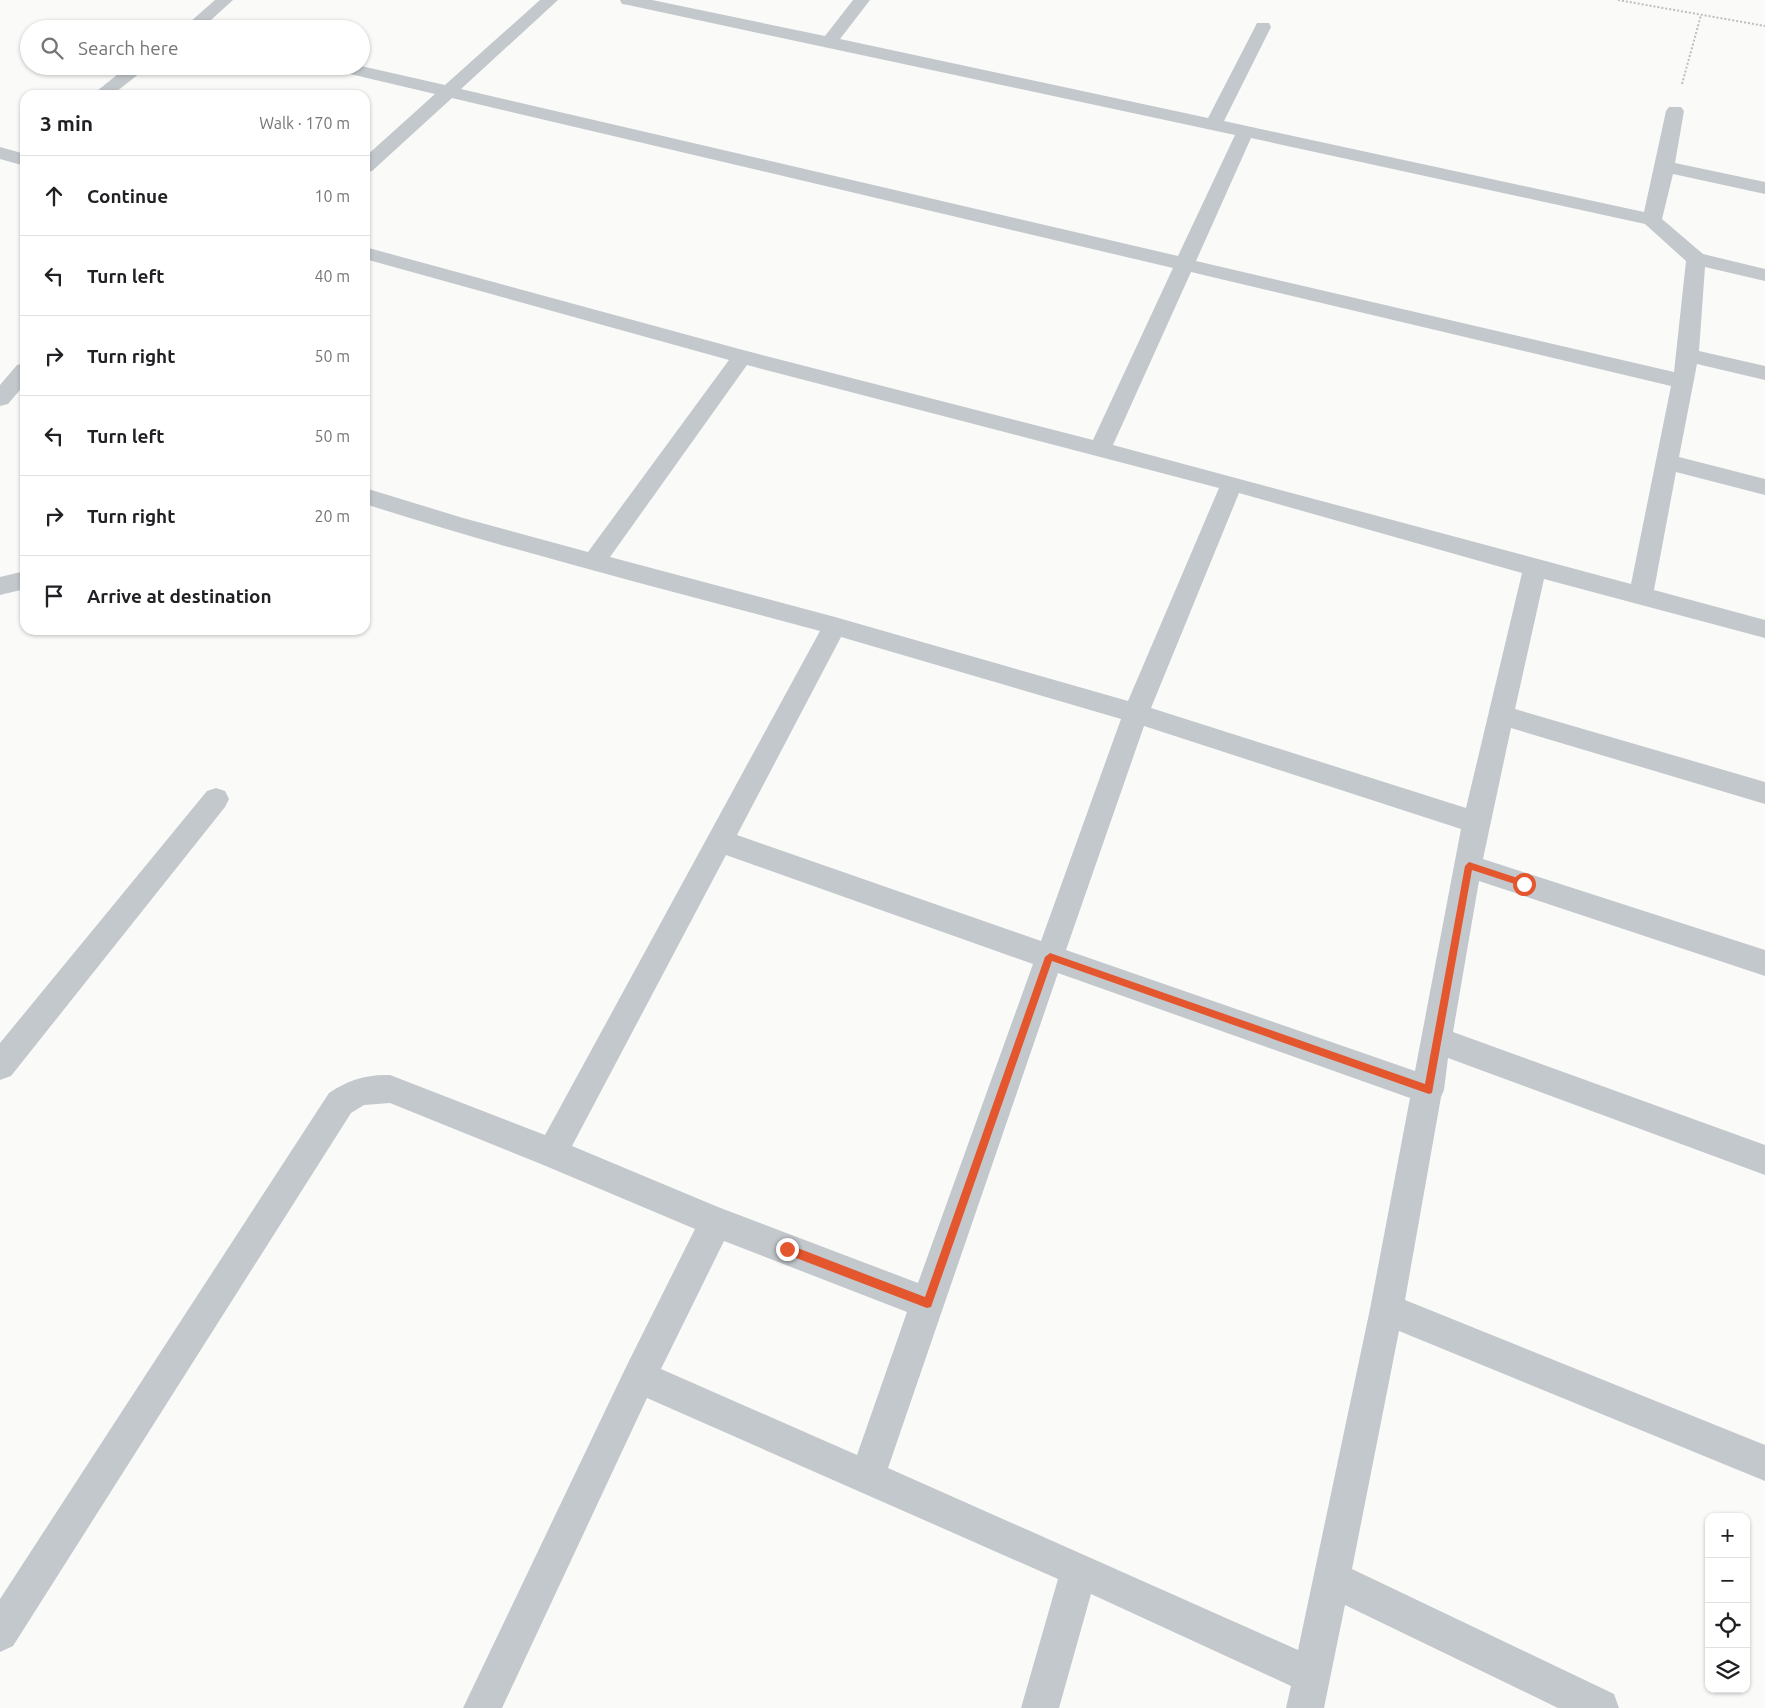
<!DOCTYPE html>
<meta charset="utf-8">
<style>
:root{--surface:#fff;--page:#f2f2f2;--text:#202124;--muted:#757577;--line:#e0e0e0}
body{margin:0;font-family:Ubuntu,sans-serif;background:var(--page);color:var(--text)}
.controls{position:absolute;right:15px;bottom:15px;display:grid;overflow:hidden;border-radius:10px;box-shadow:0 1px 4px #0004}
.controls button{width:45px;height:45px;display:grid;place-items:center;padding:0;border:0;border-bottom:1px solid var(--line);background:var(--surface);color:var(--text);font:25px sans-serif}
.stop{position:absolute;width:15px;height:15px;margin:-11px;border:4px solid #e4572e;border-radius:50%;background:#fff}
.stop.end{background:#e4572e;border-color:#fff;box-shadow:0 1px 5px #0008}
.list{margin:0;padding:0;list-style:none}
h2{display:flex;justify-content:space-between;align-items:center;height:65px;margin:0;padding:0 20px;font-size:21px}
h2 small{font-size:16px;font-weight:400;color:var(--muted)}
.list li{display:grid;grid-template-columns:32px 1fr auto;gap:15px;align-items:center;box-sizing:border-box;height:80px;padding:0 20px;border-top:1px solid var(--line)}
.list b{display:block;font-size:19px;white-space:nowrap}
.list em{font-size:16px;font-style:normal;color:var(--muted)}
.icon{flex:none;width:28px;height:28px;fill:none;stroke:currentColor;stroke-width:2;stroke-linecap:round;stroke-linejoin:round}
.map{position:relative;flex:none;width:1765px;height:1708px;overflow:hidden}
.search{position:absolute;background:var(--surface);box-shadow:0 1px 4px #0004;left:20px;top:20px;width:350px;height:55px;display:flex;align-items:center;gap:12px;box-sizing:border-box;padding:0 18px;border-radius:28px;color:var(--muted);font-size:19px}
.panel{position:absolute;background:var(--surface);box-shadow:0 1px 4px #0004;left:20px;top:90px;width:350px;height:545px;border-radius:15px}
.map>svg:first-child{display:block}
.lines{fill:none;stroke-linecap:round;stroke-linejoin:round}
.path{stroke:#bbbfc2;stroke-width:2;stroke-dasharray:2 2;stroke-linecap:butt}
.minor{fill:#c3c8cc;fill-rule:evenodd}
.route{fill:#e4572e}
</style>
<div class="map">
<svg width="1765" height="1708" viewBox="0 0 1765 1708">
<rect width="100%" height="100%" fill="#fafaf8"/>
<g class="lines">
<path class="path" d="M1618,0L1765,26
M1682,84L1701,15"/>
<path class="minor" d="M215,0H233L201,29H182Z
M540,0H558L461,89L1178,256L1235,135L628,5L622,4L620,0H652L825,36L853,0H870L840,39L1208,118L1255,27L1257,23H1269L1271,27L1224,121L1644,212L1666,111L1669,107H1681L1684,111L1675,163L1765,182V194L1673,174L1662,219L1703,254L1765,269V281L1705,267L1699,351L1765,366V380L1697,364L1679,457L1765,479V495L1676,472L1654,590L1765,620V638L1544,579L1515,709L1765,782V804L1511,728L1483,859L1765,950V976L1479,881L1453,1032L1765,1145V1175L1448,1058L1444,1090L1441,1097L1405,1300L1765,1445V1481L1399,1331L1352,1569L1614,1694L1619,1708H1558L1345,1605L1324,1708H1286L1291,1686L1091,1594L1059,1708H1021L1058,1579L647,1398L502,1708H463L627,1365L695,1229L541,1164L390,1103L364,1105L351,1113L13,1646L0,1652V1599L329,1093C348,1080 367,1074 390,1075L545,1135L820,631C667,590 516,552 365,504V488L463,518L588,552L729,360L365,259V247L743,350L1093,440L1173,268L452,98L372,171L365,173V157L435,94L333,70L330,66H361L445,85ZM1251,138L1645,224L1686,261L1674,372L1196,261ZM1191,272L1671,386L1631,584L1113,445ZM747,365L1219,488L1128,701L835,617L610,557ZM1239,493L1522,573L1466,808L1151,708ZM841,637L1121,719L1041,941L737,835ZM1144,726L1461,829L1415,1071L1066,950ZM726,855L1033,964L918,1283L718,1207L572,1146ZM1058,973L1410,1098L1370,1309L1298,1650L888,1468ZM724,1241L907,1312L857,1455L661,1369Z
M128,66H149L112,95H92Z
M0,147L25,154V166L0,159Z
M25,363V384L8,404L0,406V385L17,365Z
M25,571V589L0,595V577Z
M216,788L225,791L229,799L225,807L11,1076L0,1080V1043L207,791Z"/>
</g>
<path class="route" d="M1469,862L1527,881L1528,884L1524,887L1472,870L1432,1093L1429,1094L1052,961L931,1307L927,1308L783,1253L782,1249L787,1244L925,1297L1045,957L1050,953L1425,1084L1465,866Z"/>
</svg>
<div class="controls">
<button>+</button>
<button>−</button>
<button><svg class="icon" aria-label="locate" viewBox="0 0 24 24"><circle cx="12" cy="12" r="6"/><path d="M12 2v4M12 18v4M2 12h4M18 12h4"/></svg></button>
<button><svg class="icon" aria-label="layers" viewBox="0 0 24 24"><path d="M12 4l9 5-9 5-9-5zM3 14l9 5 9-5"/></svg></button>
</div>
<div class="stop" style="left:1524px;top:884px"></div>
<div class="stop end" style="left:787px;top:1249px"></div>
<div class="search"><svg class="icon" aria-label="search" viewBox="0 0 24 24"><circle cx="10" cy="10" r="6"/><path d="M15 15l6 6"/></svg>Search here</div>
<section class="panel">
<h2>3 min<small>Walk · 170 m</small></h2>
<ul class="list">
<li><svg class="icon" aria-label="ahead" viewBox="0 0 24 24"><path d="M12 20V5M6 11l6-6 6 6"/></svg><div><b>Continue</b></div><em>10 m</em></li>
<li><svg class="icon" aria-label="left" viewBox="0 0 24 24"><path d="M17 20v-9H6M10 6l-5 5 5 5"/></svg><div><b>Turn left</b></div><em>40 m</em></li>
<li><svg class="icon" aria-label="right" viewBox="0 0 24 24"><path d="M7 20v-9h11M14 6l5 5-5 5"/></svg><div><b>Turn right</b></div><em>50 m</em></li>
<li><svg class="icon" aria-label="left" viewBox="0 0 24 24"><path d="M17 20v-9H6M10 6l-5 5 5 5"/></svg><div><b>Turn left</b></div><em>50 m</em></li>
<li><svg class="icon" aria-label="right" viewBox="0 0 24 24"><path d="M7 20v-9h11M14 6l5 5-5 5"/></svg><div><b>Turn right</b></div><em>20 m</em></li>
<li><svg class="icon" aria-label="arrive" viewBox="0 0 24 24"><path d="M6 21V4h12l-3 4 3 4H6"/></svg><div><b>Arrive at destination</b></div></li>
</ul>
</section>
</div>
